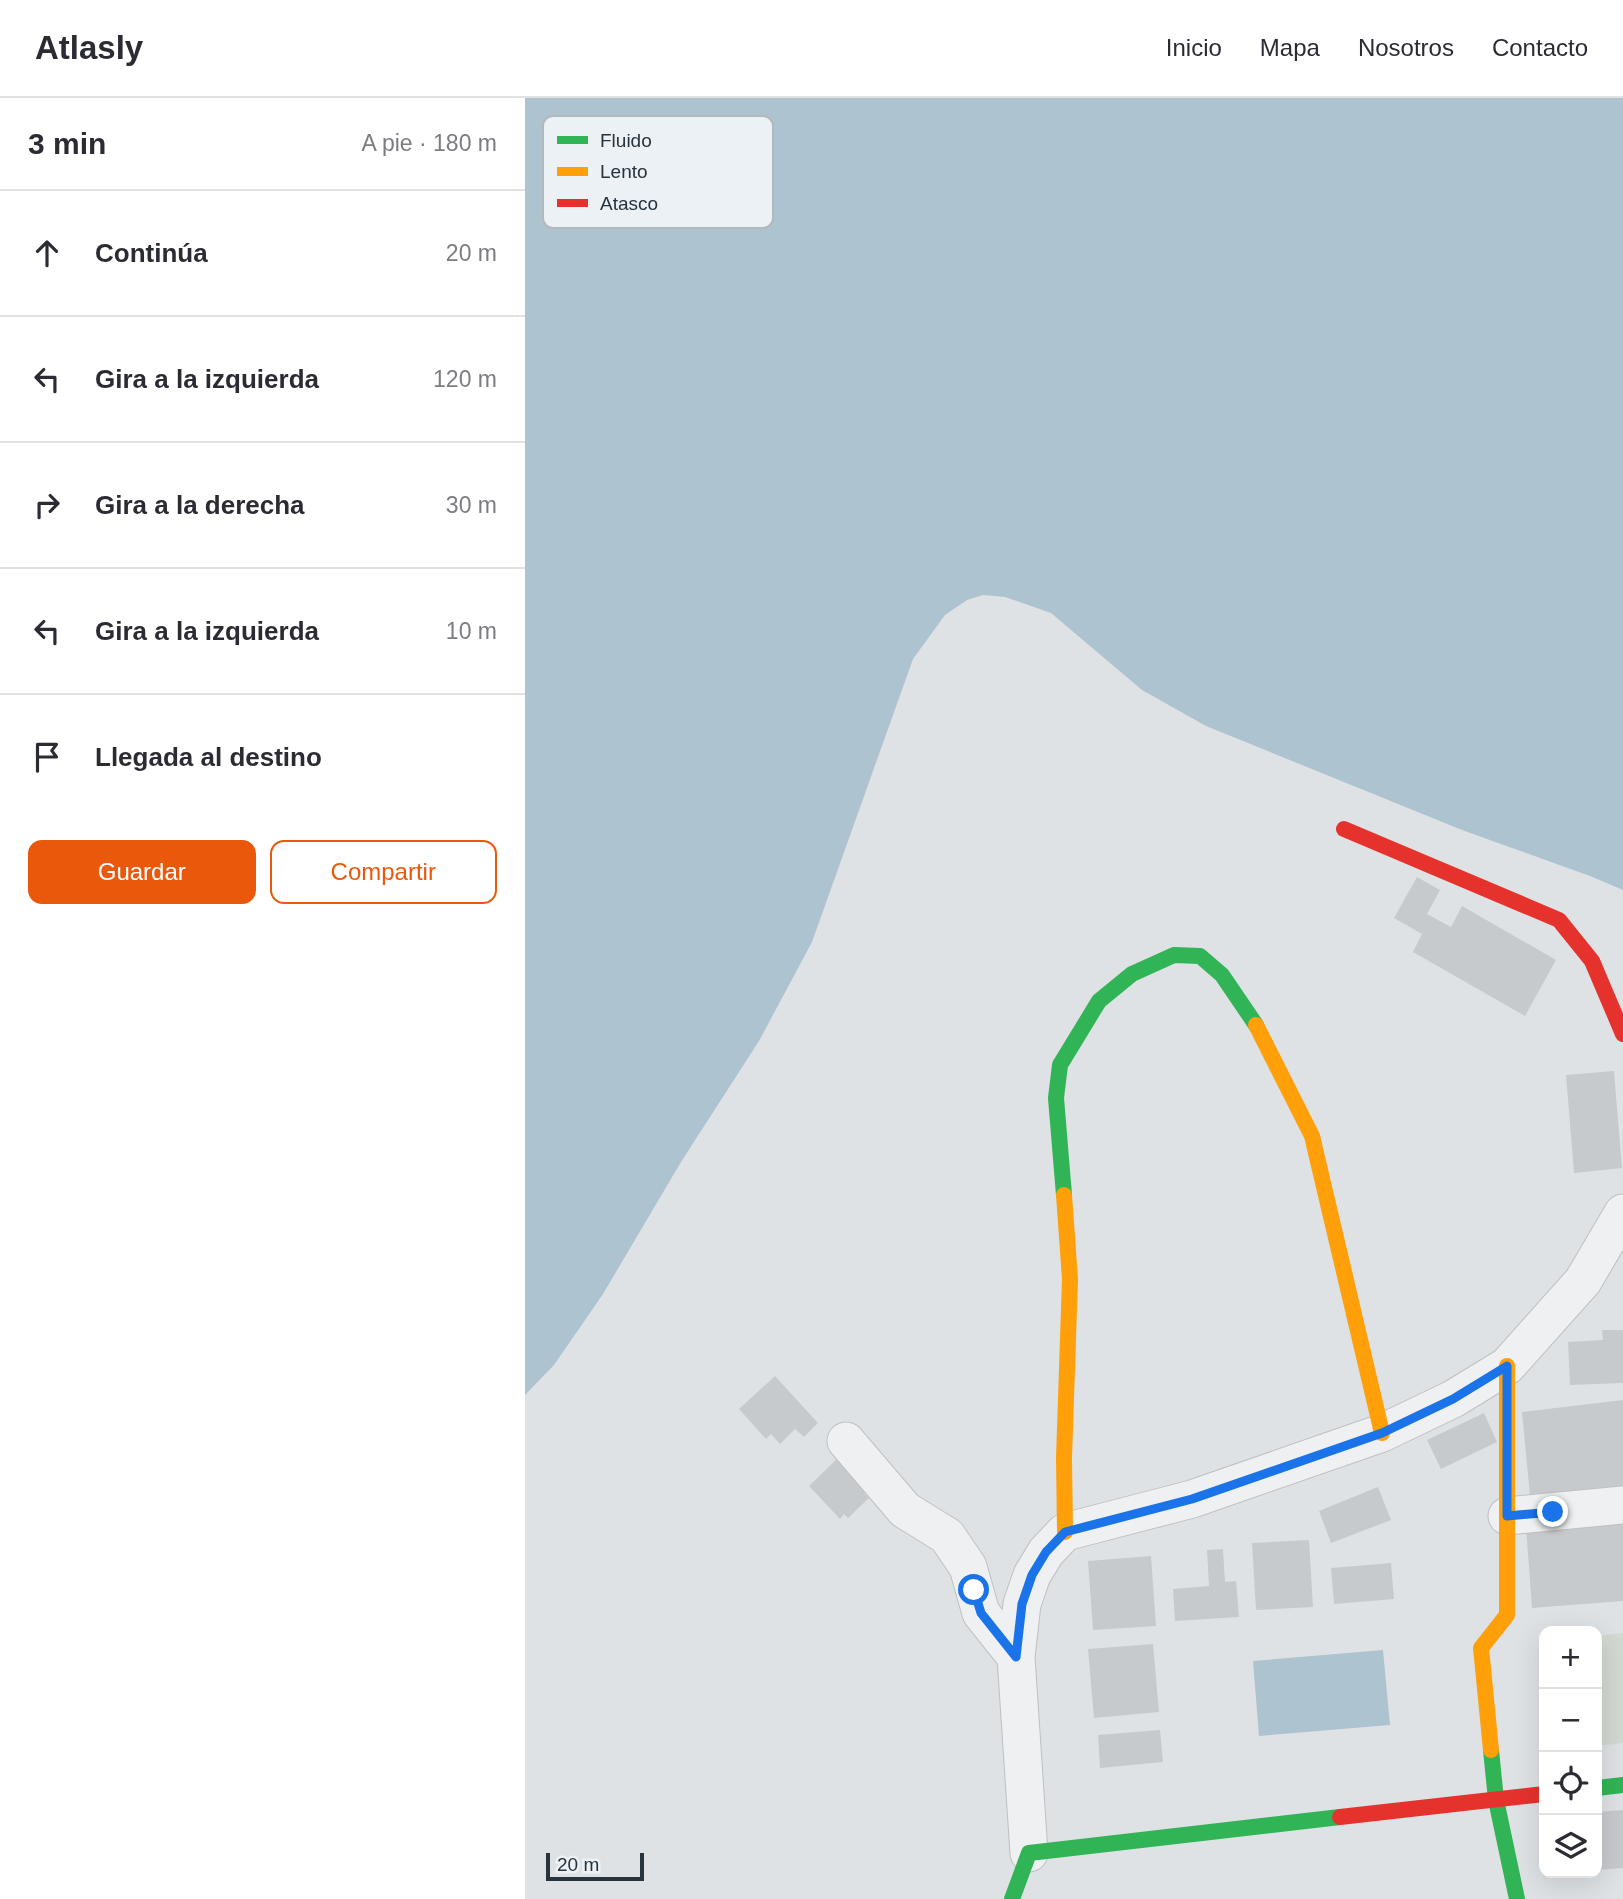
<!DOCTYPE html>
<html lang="es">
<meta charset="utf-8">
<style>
:root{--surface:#fff;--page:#f2f2f3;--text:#2b2b33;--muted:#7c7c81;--line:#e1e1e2;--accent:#ea580c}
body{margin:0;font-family:Helvetica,sans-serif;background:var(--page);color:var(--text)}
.controls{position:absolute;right:21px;bottom:21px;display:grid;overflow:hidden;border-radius:14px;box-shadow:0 7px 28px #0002}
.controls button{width:63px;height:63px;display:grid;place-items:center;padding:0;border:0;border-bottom:2px solid var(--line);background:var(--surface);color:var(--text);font:35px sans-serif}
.scale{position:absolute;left:21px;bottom:18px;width:98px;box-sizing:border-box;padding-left:7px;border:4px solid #27333d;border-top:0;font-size:19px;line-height:24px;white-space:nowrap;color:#27333d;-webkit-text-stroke:5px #ecf1f5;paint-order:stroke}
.stop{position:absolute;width:21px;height:21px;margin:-16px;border:5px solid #1a73e8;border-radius:50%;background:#fff}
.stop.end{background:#1a73e8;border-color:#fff;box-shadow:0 2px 7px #0008}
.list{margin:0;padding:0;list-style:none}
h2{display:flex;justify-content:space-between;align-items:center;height:91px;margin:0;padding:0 28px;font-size:30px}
h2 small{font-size:23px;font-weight:400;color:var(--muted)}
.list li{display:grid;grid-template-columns:46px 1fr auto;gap:21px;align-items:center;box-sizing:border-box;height:126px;padding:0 28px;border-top:2px solid var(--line)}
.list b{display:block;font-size:26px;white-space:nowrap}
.list em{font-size:23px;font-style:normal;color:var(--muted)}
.actions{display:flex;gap:14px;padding:21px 28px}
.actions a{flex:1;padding:16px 0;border:2px solid var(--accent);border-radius:14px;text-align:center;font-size:24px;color:var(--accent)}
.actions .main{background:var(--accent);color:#fff}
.icon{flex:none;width:38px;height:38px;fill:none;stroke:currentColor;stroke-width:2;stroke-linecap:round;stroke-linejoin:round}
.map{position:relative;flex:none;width:1098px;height:1801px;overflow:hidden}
header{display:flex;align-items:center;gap:42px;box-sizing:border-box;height:98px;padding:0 35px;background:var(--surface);border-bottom:2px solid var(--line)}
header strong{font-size:33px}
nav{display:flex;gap:38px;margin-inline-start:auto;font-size:24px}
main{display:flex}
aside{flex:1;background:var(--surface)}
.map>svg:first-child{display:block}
.green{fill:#d1d9d0}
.water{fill:#adc3d0}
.building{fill:#c7cacd}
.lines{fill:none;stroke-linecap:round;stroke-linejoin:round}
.street-casing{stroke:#bec0c3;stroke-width:39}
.street{stroke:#eff0f1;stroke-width:37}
.fast{stroke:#30b455;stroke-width:16}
.slow{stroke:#ff9f0a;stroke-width:16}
.jam{stroke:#e5322d;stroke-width:16}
.route{stroke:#1a73e8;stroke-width:9}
.key{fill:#ecf1f5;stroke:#b1b8be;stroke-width:2}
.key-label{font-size:19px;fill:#27333d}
</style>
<header>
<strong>Atlasly</strong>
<nav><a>Inicio</a><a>Mapa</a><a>Nosotros</a><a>Contacto</a></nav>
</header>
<main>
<aside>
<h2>3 min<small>A pie · 180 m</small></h2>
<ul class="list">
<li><svg class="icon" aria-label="ahead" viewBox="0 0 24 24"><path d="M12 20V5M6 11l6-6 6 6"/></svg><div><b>Continúa</b></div><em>20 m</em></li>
<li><svg class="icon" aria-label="left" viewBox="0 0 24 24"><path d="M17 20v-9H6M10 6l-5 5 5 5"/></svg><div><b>Gira a la izquierda</b></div><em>120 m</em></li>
<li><svg class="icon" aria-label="right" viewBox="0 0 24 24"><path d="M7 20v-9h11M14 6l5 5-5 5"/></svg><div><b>Gira a la derecha</b></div><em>30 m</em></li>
<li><svg class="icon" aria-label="left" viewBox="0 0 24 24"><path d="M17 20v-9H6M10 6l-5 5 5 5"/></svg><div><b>Gira a la izquierda</b></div><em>10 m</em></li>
<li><svg class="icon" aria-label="arrive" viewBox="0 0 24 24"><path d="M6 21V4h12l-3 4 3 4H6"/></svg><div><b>Llegada al destino</b></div></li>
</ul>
<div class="actions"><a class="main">Guardar</a><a>Compartir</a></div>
</aside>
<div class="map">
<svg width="1098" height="1801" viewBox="0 0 1098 1801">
<rect width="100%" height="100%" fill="#dfe2e5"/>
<path class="green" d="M1098,1535V1645L1072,1648V1538Z"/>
<path class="water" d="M0,0H1098V792L1065,778L937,732L681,628L617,592L526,515L480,499L458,497L442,502L420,517L388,561L287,844L234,943L156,1064L78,1196L29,1267L0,1297Z
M858,1552L865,1627L734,1638L728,1563Z"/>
<path class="building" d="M892,779L915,792L902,816L926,829L937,808L1031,862L1000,918L888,854L897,836L869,820Z
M1089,973L1097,1070L1049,1075L1041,977Z
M1077,1232H1098V1285L1045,1287L1043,1244L1078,1242Z
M250,1278L293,1325L279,1339L270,1331L255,1346L246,1336L241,1341L214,1311Z
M1098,1302V1390L1005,1398L997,1314Z
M959,1315L972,1344L916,1371L902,1342Z
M314,1359L344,1391L339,1395L344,1400L323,1420L319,1416L315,1421L284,1388Z
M853,1389L866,1422L806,1445L794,1413Z
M1098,1421V1503L1007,1510L1001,1429Z
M784,1442L788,1509L731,1512L727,1445Z
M698,1451L700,1484L711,1483L714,1519L650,1523L648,1491L684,1488L682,1452Z
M626,1458L631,1528L568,1532L563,1463Z
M866,1465L869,1501L809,1506L806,1470Z
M628,1546L634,1614L569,1620L563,1551Z
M635,1632L638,1664L575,1670L573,1637Z
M1098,1712V1770L1072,1772V1714Z"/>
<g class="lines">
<defs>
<path id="street" d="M321,1343L380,1412L422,1438L443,1469L456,1515L491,1559
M982,1418L1098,1407
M504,1755L491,1559L497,1506L507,1477L521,1454L540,1434L667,1401L857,1335L928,1301L982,1268L1058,1183L1098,1115"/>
</defs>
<use href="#street" class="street-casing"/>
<use href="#street" class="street"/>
<path class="fast" d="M539,1097L531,1000L535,967L574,903L607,876L649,857L675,858L697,877L731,927
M966,1652L971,1702L992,1801
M1072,1690L1098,1687
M487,1801L504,1755L815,1719"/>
<path class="slow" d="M731,927L787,1038L857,1335
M539,1097L545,1181L539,1360L540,1434
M966,1652L956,1550L982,1517V1268"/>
<path class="jam" d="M819,731L1034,822L1067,863L1098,936
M815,1719L1019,1696"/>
</g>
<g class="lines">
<path class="route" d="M449,1492L456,1515L491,1559L497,1506L507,1477L521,1454L540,1434L667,1401L857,1335L928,1301L982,1268V1418L1028,1414"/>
</g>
<rect x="18" y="18" width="230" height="112" rx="10" class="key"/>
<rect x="32" y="38" width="31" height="8" fill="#30b455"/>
<rect x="32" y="69" width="31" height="9" fill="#ff9f0a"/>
<rect x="32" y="101" width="31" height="8" fill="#e5322d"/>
<g class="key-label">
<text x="75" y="49">Fluido</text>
<text x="75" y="80">Lento</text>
<text x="75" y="112">Atasco</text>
</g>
</svg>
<div class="controls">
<button>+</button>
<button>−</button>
<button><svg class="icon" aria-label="locate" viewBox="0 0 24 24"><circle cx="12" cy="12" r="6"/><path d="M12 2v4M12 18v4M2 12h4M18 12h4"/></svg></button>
<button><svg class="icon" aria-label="layers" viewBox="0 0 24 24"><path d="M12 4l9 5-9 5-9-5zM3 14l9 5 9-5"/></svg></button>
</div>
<div class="scale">20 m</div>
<div class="stop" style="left:449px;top:1492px"></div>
<div class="stop end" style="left:1028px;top:1414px"></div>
</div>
</main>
